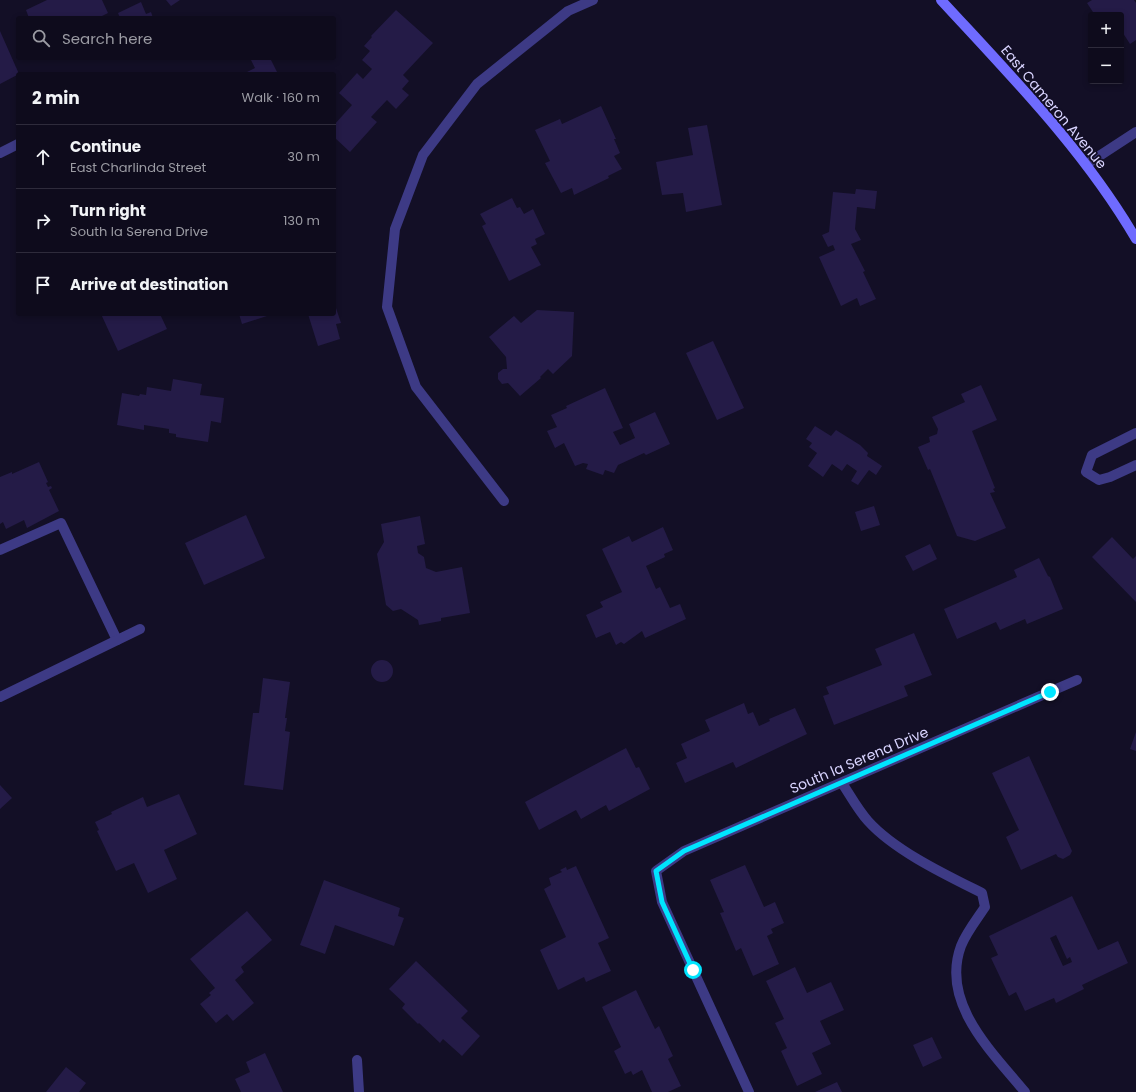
<!DOCTYPE html>
<meta charset="utf-8">
<style>
:root{--surface:#0e0b1c;--page:#171425;--text:#f1f3f6;--muted:#9b9ba3;--line:#2e2b3b}
body{margin:0;font-family:Poppins,sans-serif;background:var(--page);color:var(--text)}
.controls{position:absolute;right:12px;top:12px;display:grid;overflow:hidden;border-radius:4px;box-shadow:0 2px 6px #0003}
.controls button{width:36px;height:36px;display:grid;place-items:center;padding:0;border:0;border-bottom:1px solid var(--line);background:var(--surface);color:var(--text);font:20px sans-serif}
.stop{position:absolute;width:12px;height:12px;margin:-9px;border:3px solid #00e5ff;border-radius:50%;background:#fff}
.stop.end{background:#00e5ff;border-color:#fff;box-shadow:0 1px 4px #0008}
.list{margin:0;padding:0;list-style:none}
h2{display:flex;justify-content:space-between;align-items:center;height:52px;margin:0;padding:0 16px;font-size:17px}
h2 small{font-size:13px;font-weight:400;color:var(--muted)}
.list li{display:grid;grid-template-columns:26px 1fr auto;gap:12px;align-items:center;box-sizing:border-box;height:64px;padding:0 16px;border-top:1px solid var(--line)}
.list b{display:block;font-size:15px;white-space:nowrap}
.list p{margin:0;font-size:13px;white-space:nowrap;color:var(--muted)}
.list em{font-size:13px;font-style:normal;color:var(--muted)}
.icon{flex:none;width:22px;height:22px;fill:none;stroke:currentColor;stroke-width:2;stroke-linecap:round;stroke-linejoin:round}
.map{position:relative;flex:none;width:1136px;height:1092px;overflow:hidden}
.search{position:absolute;background:var(--surface);box-shadow:0 2px 6px #0003;left:16px;top:16px;width:320px;height:44px;display:flex;align-items:center;gap:10px;box-sizing:border-box;padding:0 14px;border-radius:4px;color:var(--muted);font-size:15px}
.panel{position:absolute;background:var(--surface);box-shadow:0 2px 6px #0003;left:16px;top:72px;width:320px;height:244px;border-radius:4px}
.map>svg:first-child{display:block}
.building{fill:#241b47;fill-rule:evenodd}
.lines{fill:none;stroke-linecap:round;stroke-linejoin:round}
.service{stroke:#3d3a85;stroke-width:10}
.minor{stroke:#3d3a85;stroke-width:10}
.secondary{stroke:#6f6bff;stroke-width:10}
.route{stroke:#00e5ff;stroke-width:5}
.labels{text-anchor:middle;dominant-baseline:central;stroke-width:3.5;stroke-linejoin:round;paint-order:stroke}
.street-label{font-size:14px;fill:#d9d4ff;stroke:#130f26}
</style>
<div class="map">
<svg width="1136" height="1092" viewBox="0 0 1136 1092">
<rect width="100%" height="100%" fill="#130f26"/>
<path class="building" d="M47,0H102L108,13L98,18H29L26,10Z
M166,0H180L171,6Z
M1092,0H1134L1136,3V40L1130,44L1121,30V15H1095L1087,3Z
M141,2L146,14L151,12L153,18H120L118,13Z
M396,10L433,43L403,75L409,81L402,89L409,95L396,109L387,100L371,117L377,122L350,152L334,137V125L352,105L339,93L357,73L363,79L372,69L362,60L370,51L364,46L372,37L371,36Z
M0,31L19,74L0,84Z
M250,58H270L278,74H243L255,68Z
M601,106L616,139H614L620,153L614,156L622,169L608,176L609,178L574,195L572,188L561,193L545,163L550,161L535,130L560,119L562,124Z
M707,125L722,205L686,212L683,193L662,195L656,162L693,155L688,128Z
M856,189L877,191L875,209L857,207L855,229L861,240L851,244L865,271L863,272L876,299L860,306L857,298L841,306L819,257L835,250L833,245L828,247L822,235L829,232L833,192L855,194Z
M512,198L517,208L520,207L524,214L533,209L545,234L535,239L537,244L531,247L541,265L509,281L482,226L486,224L480,214Z
M334,302L341,323L336,324L340,339L318,346L308,314H334Z
M537,310L574,312L572,356L553,374L548,369L540,377L541,378L520,396L508,383L502,384L498,379V373L503,369H507L506,357L489,337L514,316L521,323Z
M101,314H160L167,329L118,351Z
M239,314H273L242,324Z
M713,341L744,408L717,420L686,353Z
M173,379L202,384L200,395L224,398L221,423L211,421L208,442L176,437V434L169,433V429L144,425V430L117,425L122,393L139,396L140,394L146,395L147,387L171,391Z
M981,385L997,420L972,431L995,488L993,489L995,492L990,493L1006,528L975,541L957,536L930,469L928,470L918,447L930,442L929,437L937,434L938,429L932,417L965,402L961,394Z
M605,388L623,428L613,432L620,445L635,438L629,424L655,412L670,444L646,455L644,453L618,465L614,473L605,470L603,475L586,469L588,464L583,463L575,466L564,443L555,448L547,431L557,427L551,415L567,408L566,406Z
M815,426L831,436L836,430L860,445L868,453L867,456L882,466L876,475L869,470L858,485L851,481L857,471L847,464L842,471L832,464L823,477L808,466L817,453L809,447L812,443L806,439Z
M39,462L48,482L46,483L48,487L51,486L52,488L49,490L59,511L27,528L24,520L6,529L3,522L0,524V477L12,472V474Z
M874,506L880,525L861,531L855,512Z
M246,515L265,558L204,585L185,543Z
M420,516L425,544L417,546L418,553L424,557L426,568L436,572L462,567L470,613L441,618V621L419,625L418,620L401,609L393,611L386,605L377,554L384,542L381,524Z
M663,527L673,550L664,554L665,557L646,566L656,589L660,587L670,608L680,604L686,619L645,638L642,631L624,644L621,642L616,645L610,632L596,638L586,615L603,607L600,602L622,592L602,549L629,536L632,542Z
M1112,537L1133,559L1136,556V602L1092,557Z
M930,544L937,559L913,571L905,556Z
M1039,558L1048,576L1050,577L1063,609L1027,624L1025,619L1000,630L996,622L957,639L944,609L1017,577L1014,570Z
M914,633L932,675L904,686L908,696L834,725L823,696L829,694L826,687L882,665L875,649Z
M371 671a11 11 0 1 1 22 0a11 11 0 1 1-22 0Z
M263,678L290,682L285,718H287L285,731L290,732L283,790L244,785L253,713H259Z
M744,703L748,714L753,712L759,726L770,721L769,719L795,708L807,734L736,768L733,762L685,783L676,763L687,758L681,744L710,731L705,720Z
M1136,732V751L1130,749Z
M626,748L636,768L639,767L650,789L609,811L606,805L581,819L576,810L539,830L525,802Z
M1029,756L1072,851L1070,855L1063,859L1058,857L1056,854L1021,870L1006,837L1019,830L992,773Z
M0,785L12,798L0,809Z
M179,794L197,834L164,850L177,879L148,893L134,863L116,871L97,831L99,830L95,822L112,814L111,812L143,797L147,807Z
M745,865L764,907L775,902L784,923L771,929L773,933L767,936L779,964L753,976L741,948L736,951L720,913L724,912L710,880Z
M576,866L609,938L598,943L611,971L586,982L584,977L558,990L540,950L566,937L544,889L551,885L549,878L562,872L560,870L566,867L567,870Z
M324,880L400,908L398,916L404,918L394,946L335,925L325,954L300,945Z
M1072,896L1098,950L1118,941L1128,963L1082,985L1084,989L1056,1003L1054,998L1025,1011L1016,992L1009,996L991,958L998,955L989,936ZM1056,935L1067,959L1070,957L1072,962L1063,966L1050,938Z
M247,911L272,940L241,967L244,972L235,980L254,1003L233,1021L227,1014L216,1023L200,1004L211,995L209,993L215,988L190,959Z
M416,961L468,1011L461,1018L480,1036L462,1056L443,1039L440,1043L419,1023L418,1024L402,1008L405,1004L389,989Z
M795,967L807,993L831,982L844,1010L820,1021L831,1044L812,1053L822,1074L797,1086L781,1051L787,1048L775,1023L784,1019L766,981Z
M636,990L655,1029L659,1026L673,1056L668,1059L681,1086L668,1092H652L642,1070L633,1075L631,1071L625,1074L614,1051L621,1047L602,1007Z
M932,1037L942,1058L923,1067L913,1045Z
M265,1053L283,1092H241L235,1079L250,1072L246,1062Z
M66,1067L86,1083L79,1092H46Z
M837,1082L842,1092H815Z"/>
<g class="lines">
<path class="service" d="M0,153L18,144
M1136,433L1092,455L1086,472L1099,480L1110,477L1136,465
M0,550L61,523L117,640
M842,783C850,795 858,810 868,821C895,851 946,875 982,893L985,907C977,919 966,933 961,946C940,1003 992,1052 1025,1092"/>
<path class="minor" d="M1087,164L1136,132
M504,501L416,387L387,307L395,229L423,155L477,84L568,11L593,0
M0,697L140,629
M357,1060L359,1092
M749,1092L662,902L656,871L684,851L1077,680"/>
<path class="secondary" d="M941,0C1011,76 1084,150 1136,239"/>
</g>
<g class="lines">
<path class="route" d="M693,970L662,902L656,871L684,851L1050,692"/>
</g>
<g class="labels">
<g class="street-label">
<text transform="translate(1054 107) rotate(50)">East Cameron Avenue</text>
<text transform="translate(859 760) rotate(-23)">South la Serena Drive</text>
</g>
</g>
</svg>
<div class="controls">
<button>+</button>
<button>−</button>
</div>
<div class="stop" style="left:693px;top:970px"></div>
<div class="stop end" style="left:1050px;top:692px"></div>
<div class="search"><svg class="icon" aria-label="search" viewBox="0 0 24 24"><circle cx="10" cy="10" r="6"/><path d="M15 15l6 6"/></svg>Search here</div>
<section class="panel">
<h2>2 min<small>Walk · 160 m</small></h2>
<ul class="list">
<li><svg class="icon" aria-label="ahead" viewBox="0 0 24 24"><path d="M12 20V5M6 11l6-6 6 6"/></svg><div><b>Continue</b><p>East Charlinda Street</p></div><em>30 m</em></li>
<li><svg class="icon" aria-label="right" viewBox="0 0 24 24"><path d="M7 20v-9h11M14 6l5 5-5 5"/></svg><div><b>Turn right</b><p>South la Serena Drive</p></div><em>130 m</em></li>
<li><svg class="icon" aria-label="arrive" viewBox="0 0 24 24"><path d="M6 21V4h12l-3 4 3 4H6"/></svg><div><b>Arrive at destination</b></div></li>
</ul>
</section>
</div>
